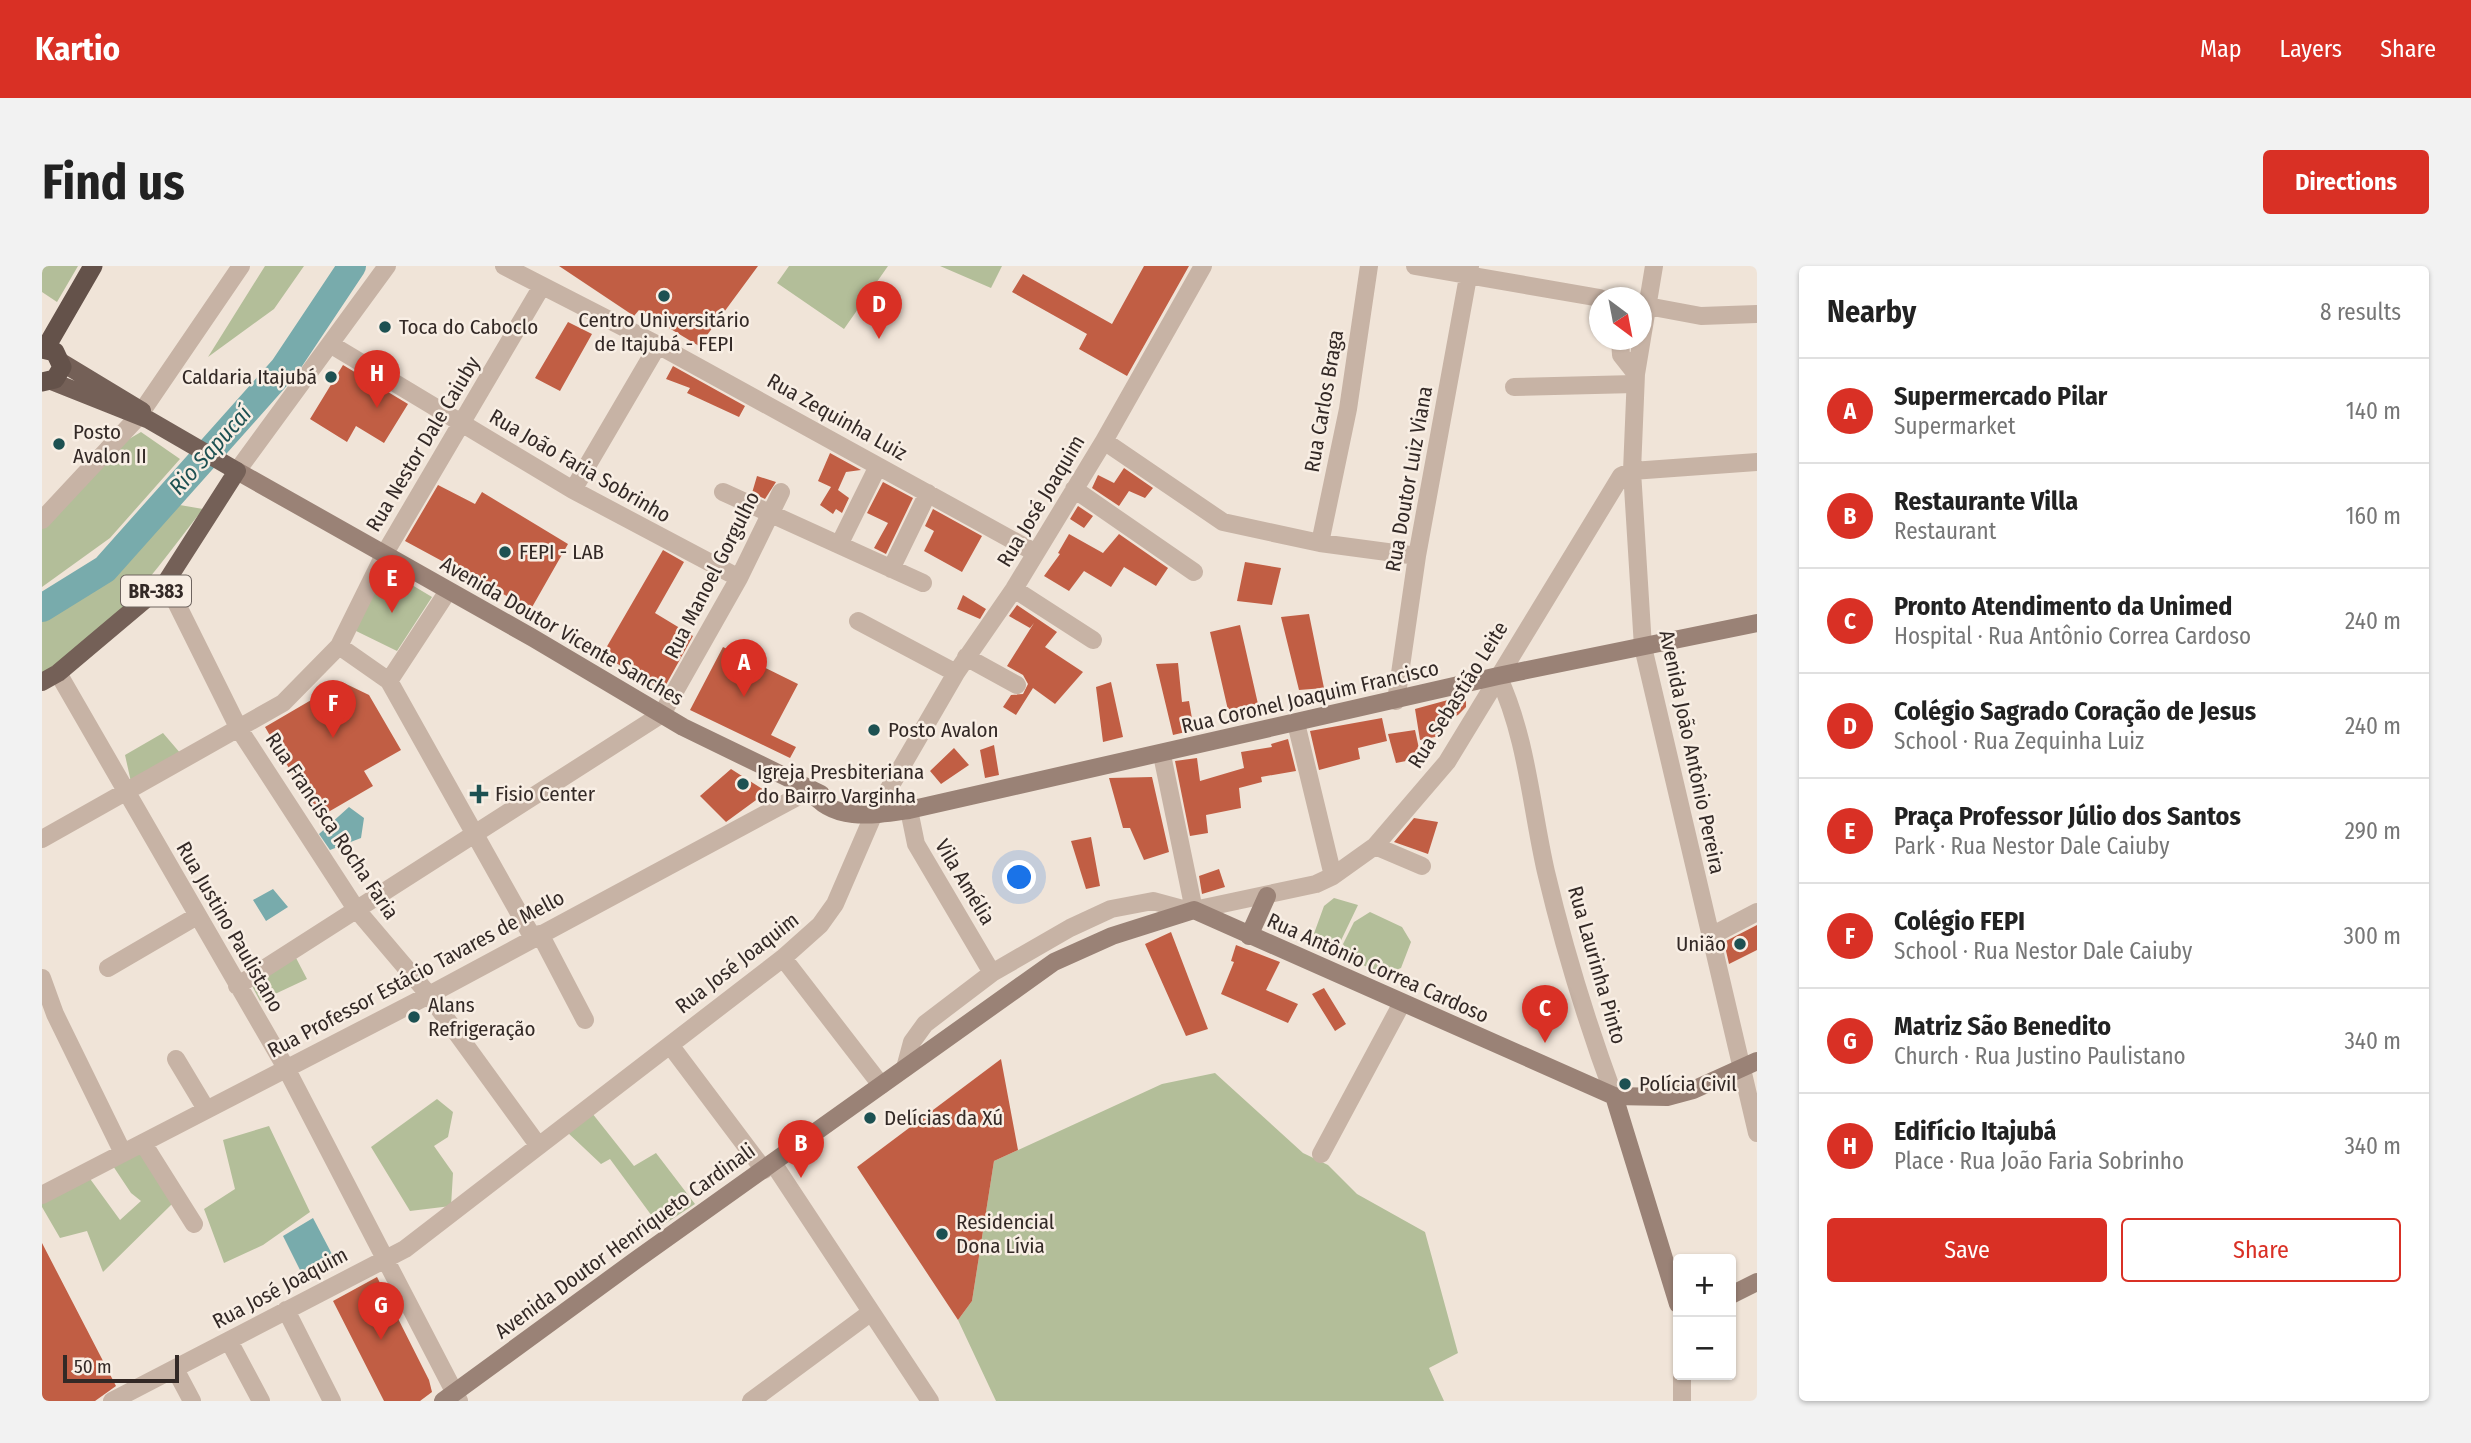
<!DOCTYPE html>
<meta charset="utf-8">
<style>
:root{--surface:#fff;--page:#f2f2f2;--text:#222;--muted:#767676;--line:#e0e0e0;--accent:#d93025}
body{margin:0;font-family:"Fira Sans Condensed",sans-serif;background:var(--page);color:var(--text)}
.controls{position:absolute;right:21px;bottom:21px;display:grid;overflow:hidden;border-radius:7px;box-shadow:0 2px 5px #0004}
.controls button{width:63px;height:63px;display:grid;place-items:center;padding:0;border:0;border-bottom:2px solid var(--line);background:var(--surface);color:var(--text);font:35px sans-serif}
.compass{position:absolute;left:1547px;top:21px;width:63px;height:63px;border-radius:50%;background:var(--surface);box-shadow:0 2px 5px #0004;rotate:148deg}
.scale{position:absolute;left:21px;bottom:18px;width:116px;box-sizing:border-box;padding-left:7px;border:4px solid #332926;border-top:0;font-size:19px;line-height:24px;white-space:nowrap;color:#332926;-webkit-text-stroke:5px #f8eee4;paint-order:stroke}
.you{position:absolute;left:978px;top:612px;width:24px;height:24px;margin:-18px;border:5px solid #fff;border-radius:50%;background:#1a73e8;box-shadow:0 0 0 10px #1a73e833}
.badge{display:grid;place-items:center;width:46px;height:46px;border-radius:50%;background:var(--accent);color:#fff;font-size:23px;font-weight:700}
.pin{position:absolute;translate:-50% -58px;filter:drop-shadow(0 2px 4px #0008)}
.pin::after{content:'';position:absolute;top:37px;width:24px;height:21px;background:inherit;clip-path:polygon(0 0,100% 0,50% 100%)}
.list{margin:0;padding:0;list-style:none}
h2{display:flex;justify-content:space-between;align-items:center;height:91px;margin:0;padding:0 28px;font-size:30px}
h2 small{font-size:23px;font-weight:400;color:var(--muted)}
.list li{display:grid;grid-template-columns:46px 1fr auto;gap:21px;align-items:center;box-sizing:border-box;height:105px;padding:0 28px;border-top:2px solid var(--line)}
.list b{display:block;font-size:26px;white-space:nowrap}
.list p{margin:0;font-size:23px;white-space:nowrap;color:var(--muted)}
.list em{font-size:23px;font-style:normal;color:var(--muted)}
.actions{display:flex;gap:14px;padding:21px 28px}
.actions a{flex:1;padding:16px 0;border:2px solid var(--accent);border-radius:7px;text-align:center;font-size:24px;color:var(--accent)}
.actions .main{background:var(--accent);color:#fff}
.map{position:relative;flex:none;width:1715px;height:1135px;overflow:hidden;border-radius:7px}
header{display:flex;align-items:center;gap:42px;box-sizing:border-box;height:98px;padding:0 35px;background:var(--accent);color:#fff}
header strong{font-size:33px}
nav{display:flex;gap:38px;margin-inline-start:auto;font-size:24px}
.intro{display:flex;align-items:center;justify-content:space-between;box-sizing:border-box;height:168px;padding:0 42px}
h1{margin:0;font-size:49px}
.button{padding:18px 32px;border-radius:7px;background:var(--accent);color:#fff;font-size:24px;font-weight:700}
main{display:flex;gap:42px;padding:0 42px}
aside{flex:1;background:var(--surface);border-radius:7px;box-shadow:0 2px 5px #0004}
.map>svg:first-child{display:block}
.green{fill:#b3be99}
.water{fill:#78abac}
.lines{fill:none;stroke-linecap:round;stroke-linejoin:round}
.river{stroke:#78abac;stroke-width:28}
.building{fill:#c15e44}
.minor{stroke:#c7b3a5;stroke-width:18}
.secondary{stroke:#9a8276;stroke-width:18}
.primary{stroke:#746057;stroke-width:18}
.trunk{stroke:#64524a;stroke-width:19}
.poi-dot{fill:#1d5152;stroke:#f8eee4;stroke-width:2.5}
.labels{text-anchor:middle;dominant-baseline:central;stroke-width:5;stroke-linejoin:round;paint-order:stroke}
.shield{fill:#f8eee4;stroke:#6e645f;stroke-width:2}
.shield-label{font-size:19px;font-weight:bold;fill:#332926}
.poi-label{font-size:21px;fill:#332926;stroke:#f8eee4;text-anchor:start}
.street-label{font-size:21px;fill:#332926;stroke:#f8eee4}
.water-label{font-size:23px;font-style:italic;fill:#1d5152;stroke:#f8eee4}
</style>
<header>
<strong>Kartio</strong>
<nav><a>Map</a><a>Layers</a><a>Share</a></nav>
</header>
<div class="intro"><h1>Find us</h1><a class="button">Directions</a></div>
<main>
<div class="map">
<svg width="1715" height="1135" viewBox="0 0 1715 1135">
<rect width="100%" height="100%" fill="#f0e4d8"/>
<path class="green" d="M0,0H36L15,36L0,26Z
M223,0H262L232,43L166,91Z
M747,0H846L802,63L735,17Z
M898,0H960L949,22Z
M99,166L138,193L68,272L0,321V260L75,180Z
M132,238L161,243C114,303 69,370 0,407V348L69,308Z
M345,304L390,331L355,385L310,363Z
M121,467L139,488L89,516L83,489Z
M1292,632L1316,639L1293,687L1277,683L1270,673L1282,640Z
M1328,646L1360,661L1369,676L1359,702L1344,708L1310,695L1301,678L1312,656Z
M253,690L265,713L218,735L209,718Z
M1173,807L1261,887L1286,899L1315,928L1383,966L1416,1087L1387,1102L1402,1135H954L916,1054L930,1035L952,895L1120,818Z
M395,833L411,846L406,871L392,880L411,907L409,940L368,945L329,881Z
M550,847L592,900L614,887L653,938L618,961L568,893L559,898L524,865Z
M227,860L268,946L221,979L182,997L162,943L193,923L181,874Z
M99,886L130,938L61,1006L45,965L18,972L0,941V936L46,910L78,954L99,935L89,927L71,900Z"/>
<path class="water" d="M307,541L322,552L319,572L288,584L277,568Z
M231,623L246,641L224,655L211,634Z
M271,952L292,992L260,1008L241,970Z"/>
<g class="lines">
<path class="river" d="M0,342L63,303L242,102L310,0"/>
</g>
<path class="building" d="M517,0H716L657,80L597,44L592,50Z
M1102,0H1147L1085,110L1037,83L1045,68L970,26L981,8L1070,58Z
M526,56L550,68L518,125L493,112Z
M301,99L366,138L342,177L314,160L305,176L268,153Z
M631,100L703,140L697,151L645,127L648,122L624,113Z
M788,187L819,204L804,206L796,224L807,232L800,247L794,243L791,248L778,239L789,221L776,215Z
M1082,202L1111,222L1103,232L1087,225L1077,240L1050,222L1056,209L1072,217Z
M715,210L734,216L723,233L710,227Z
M841,216L871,232L844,288L832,282L846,257L825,247Z
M396,219L433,238L440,226L526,278L489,343L363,275Z
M1036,240L1051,250L1042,262L1028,253Z
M891,243L940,270L920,306L882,285L892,265L883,260Z
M1027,268L1061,287L1077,268L1126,302L1114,320L1082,301L1069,321L1042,305L1027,325L1002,310L1018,288L1016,287Z
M621,284L642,296L613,347L651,370L621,424L560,389Z
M1203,296L1239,302L1230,339L1195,335Z
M921,329L944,343L938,353L915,343Z
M975,339L1015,366L1003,381L1041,406L1013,438L991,422L974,449L961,441L969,429L981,428L986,418L981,409L965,400L992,357L988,362L967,350Z
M1267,348L1282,422L1257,424L1239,351Z
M1198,359L1216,438L1186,444L1168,366Z
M681,381L756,418L729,469L754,481L748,492L648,444Z
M1136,397L1140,436L1147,435L1152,464L1131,469L1114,398Z
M300,416L327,429L359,484L322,505L331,520L276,552L223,461Z
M1069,416L1081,471L1061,476L1054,421Z
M1424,429V441L1416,449L1396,456L1398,470L1378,474L1373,443Z
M1340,452L1345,475L1316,482L1318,493L1277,504L1268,465Z
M1373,464L1379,492L1354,497L1346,468Z
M1246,473L1254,505L1219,511L1220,516L1197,522L1199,542L1164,549L1166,567L1148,570L1133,495L1155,492L1158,515L1202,502L1199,486L1230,481L1229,478Z
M952,479L957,509L943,512L938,484Z
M912,482L927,499L899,518L888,505Z
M689,503L725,526L684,556L658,530Z
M1110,511L1127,586L1102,594L1088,562H1081L1067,512Z
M1372,552L1396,556L1386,588L1352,576Z
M1049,571L1058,620L1044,623L1029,575Z
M1177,603L1183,621L1160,628L1157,610Z
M1715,659V684L1687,698L1682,676Z
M1129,666L1166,763L1144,770L1103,678Z
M1194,679L1238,696L1224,724L1256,738L1246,757L1179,728L1192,696L1189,695Z
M1282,722L1304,758L1293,765L1270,728Z
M959,793L976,884L952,895L930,1035L916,1054L815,901Z
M0,977L74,1120L53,1135H3L0,1130Z
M335,1011L387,1114L390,1126L378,1135H342L291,1035Z"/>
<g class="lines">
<path class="minor" d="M462,0L616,79L992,286
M1373,0L1558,32
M1612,0L1594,108L1590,205L1601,381L1715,867
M1600,39L1659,50L1715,48
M1578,74L1579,89L1594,108
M288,78L531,224L697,312
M1472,121L1593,118
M1062,175L1181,256L1278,277L1375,290
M195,205L345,0
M1032,223L1152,306
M531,224L616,79
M681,226L881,317
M0,254L96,151L199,0
M1278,277L1306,143L1327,0
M797,279L836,200
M849,303L886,227
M124,316L197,463L314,643L387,729L496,879
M972,323L1051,374
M816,355L914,407
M297,380L347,415L491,672
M924,391L975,419
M16,407L244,802L417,1135
M1456,410C1485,472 1489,540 1504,606C1522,682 1545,757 1572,830
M347,415L406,325
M1354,435L1375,290L1428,0
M1254,457L1291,610
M1120,489L1152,644L1274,618L1291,610L1333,580L1405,496L1579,210L1590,205L1715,196
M867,544L874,578L950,707
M0,573L241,437L297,380L343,287L500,20
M1333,580L1380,600
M498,668L543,754
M1667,671L1715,646
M741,692L839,819
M66,702L155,650
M0,712L13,748L81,887
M195,720L620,448L697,312L739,226
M628,779L722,904
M134,793L164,843
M863,802L870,776L883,758L950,707L1028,662L1069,643L1111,635L1148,645
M101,877L152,958
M1279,888L1360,737
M731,897L888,1135
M0,929L387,729L768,524
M244,1044L290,1135
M187,1075L219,1135
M133,1103L150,1135
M70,1135L363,983L741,692L778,659L793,638L831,550L914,407L972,323L1062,175L1161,0
M709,1135L828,1047
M1640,1135V1109"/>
<path class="secondary" d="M195,205L491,372L641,461L779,528
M768,524C791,557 833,549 867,544L1456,410L1715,357
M1207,670L1225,630
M1572,830L1636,1038
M1689,1029L1715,1016
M401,1135L594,994L1012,696L1070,670L1152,644L1572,830L1625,831L1651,824L1715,795"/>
<path class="primary" d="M19,96L100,145
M0,416L16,407L124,316L195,205L107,154L9,115"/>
<path class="trunk" d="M0,83L13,86L20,101L13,113L0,116
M3,83L51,0"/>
</g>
<g class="poi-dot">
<circle cx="622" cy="30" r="7"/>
<circle cx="343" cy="61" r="7"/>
<circle cx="289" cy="111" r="7"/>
<circle cx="17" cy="178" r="7"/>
<circle cx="463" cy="286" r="7"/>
<circle cx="832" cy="464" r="7"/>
<circle cx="701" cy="518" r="7"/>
<path d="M433.5 517.5h7v7h7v7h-7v7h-7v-7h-7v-7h7z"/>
<circle cx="1698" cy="678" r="7"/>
<circle cx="372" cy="751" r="7"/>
<circle cx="1583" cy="818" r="7"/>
<circle cx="828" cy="852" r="7"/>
<circle cx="900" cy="968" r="7"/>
</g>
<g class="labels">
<rect class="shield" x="79" y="309.5" width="70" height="31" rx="5"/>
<g class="shield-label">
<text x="114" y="325">BR-383</text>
</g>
<g class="poi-label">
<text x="622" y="54" text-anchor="middle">Centro Universitário<tspan x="622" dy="24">de Itajubá - FEPI</tspan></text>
<text x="357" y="61">Toca do Caboclo</text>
<text x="275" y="111" text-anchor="end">Caldaria Itajubá</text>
<text x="31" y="166">Posto<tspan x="31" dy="24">Avalon II</tspan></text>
<text x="477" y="286">FEPI - LAB</text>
<text x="846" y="464">Posto Avalon</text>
<text x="715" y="506">Igreja Presbiteriana<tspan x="715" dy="24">do Bairro Varginha</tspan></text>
<text x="453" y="528">Fisio Center</text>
<text x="1684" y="678" text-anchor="end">União</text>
<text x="386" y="739">Alans<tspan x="386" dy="24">Refrigeração</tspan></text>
<text x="1597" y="818">Polícia Civil</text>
<text x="842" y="852">Delícias da Xú</text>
<text x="914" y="956">Residencial<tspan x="914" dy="24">Dona Lívia</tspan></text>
</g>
<g class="street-label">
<text transform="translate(1282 135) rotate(-80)">Rua Carlos Braga</text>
<text transform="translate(795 151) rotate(29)">Rua Zequinha Luiz</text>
<text transform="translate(381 178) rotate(-59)">Rua Nestor Dale Caiuby</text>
<text transform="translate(538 200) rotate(30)">Rua João Faria Sobrinho</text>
<text transform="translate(1367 213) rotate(-80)">Rua Doutor Luiz Viana</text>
<text transform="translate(999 235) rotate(-59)">Rua José Joaquim</text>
<text transform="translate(670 309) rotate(-63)">Rua Manoel Gorgulho</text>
<text transform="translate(520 365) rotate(30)">Avenida Doutor Vicente Sanches</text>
<text transform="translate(1416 429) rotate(-58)">Rua Sebastião Leite</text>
<text transform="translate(1268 431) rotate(-13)">Rua Coronel Joaquim Francisco</text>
<text transform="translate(1650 486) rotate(78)">Avenida João Antônio Pereira</text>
<text transform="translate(290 560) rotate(56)">Rua Francisca Rocha Faria</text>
<text transform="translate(923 616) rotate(59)">Vila Amélia</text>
<text transform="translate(188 661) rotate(60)">Rua Justino Paulistano</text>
<text transform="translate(695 697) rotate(-38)">Rua José Joaquim</text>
<text transform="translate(1555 699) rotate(74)">Rua Laurinha Pinto</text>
<text transform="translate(1336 702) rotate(24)">Rua Antônio Correa Cardoso</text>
<text transform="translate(374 708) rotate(-28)">Rua Professor Estácio Tavares de Mello</text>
<text transform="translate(583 975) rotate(-36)">Avenida Doutor Henriqueto Cardinali</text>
<text transform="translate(238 1022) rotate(-28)">Rua José Joaquim</text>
</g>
<g class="water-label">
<text transform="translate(168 184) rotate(-48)">Rio Sapucaí</text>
</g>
</g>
</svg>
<div class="controls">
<button>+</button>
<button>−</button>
</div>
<svg class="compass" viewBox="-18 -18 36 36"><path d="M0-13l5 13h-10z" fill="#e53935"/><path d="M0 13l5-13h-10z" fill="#767676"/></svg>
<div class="scale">50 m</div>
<div class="you"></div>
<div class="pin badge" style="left:702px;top:431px">A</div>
<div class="pin badge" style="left:759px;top:912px">B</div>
<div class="pin badge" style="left:1503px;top:777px">C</div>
<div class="pin badge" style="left:837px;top:73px">D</div>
<div class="pin badge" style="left:350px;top:347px">E</div>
<div class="pin badge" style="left:291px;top:472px">F</div>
<div class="pin badge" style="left:339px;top:1074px">G</div>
<div class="pin badge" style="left:335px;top:142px">H</div>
</div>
<aside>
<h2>Nearby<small>8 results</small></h2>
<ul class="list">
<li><span class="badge">A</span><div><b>Supermercado Pilar</b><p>Supermarket</p></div><em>140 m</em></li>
<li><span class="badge">B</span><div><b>Restaurante Villa</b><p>Restaurant</p></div><em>160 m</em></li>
<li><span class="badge">C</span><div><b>Pronto Atendimento da Unimed</b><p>Hospital · Rua Antônio Correa Cardoso</p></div><em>240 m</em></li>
<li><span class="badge">D</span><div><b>Colégio Sagrado Coração de Jesus</b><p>School · Rua Zequinha Luiz</p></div><em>240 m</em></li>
<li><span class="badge">E</span><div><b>Praça Professor Júlio dos Santos</b><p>Park · Rua Nestor Dale Caiuby</p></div><em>290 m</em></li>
<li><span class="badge">F</span><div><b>Colégio FEPI</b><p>School · Rua Nestor Dale Caiuby</p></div><em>300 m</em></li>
<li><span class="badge">G</span><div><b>Matriz São Benedito</b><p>Church · Rua Justino Paulistano</p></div><em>340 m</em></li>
<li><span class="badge">H</span><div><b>Edifício Itajubá</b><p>Place · Rua João Faria Sobrinho</p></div><em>340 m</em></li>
</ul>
<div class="actions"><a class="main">Save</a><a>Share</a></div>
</aside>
</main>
